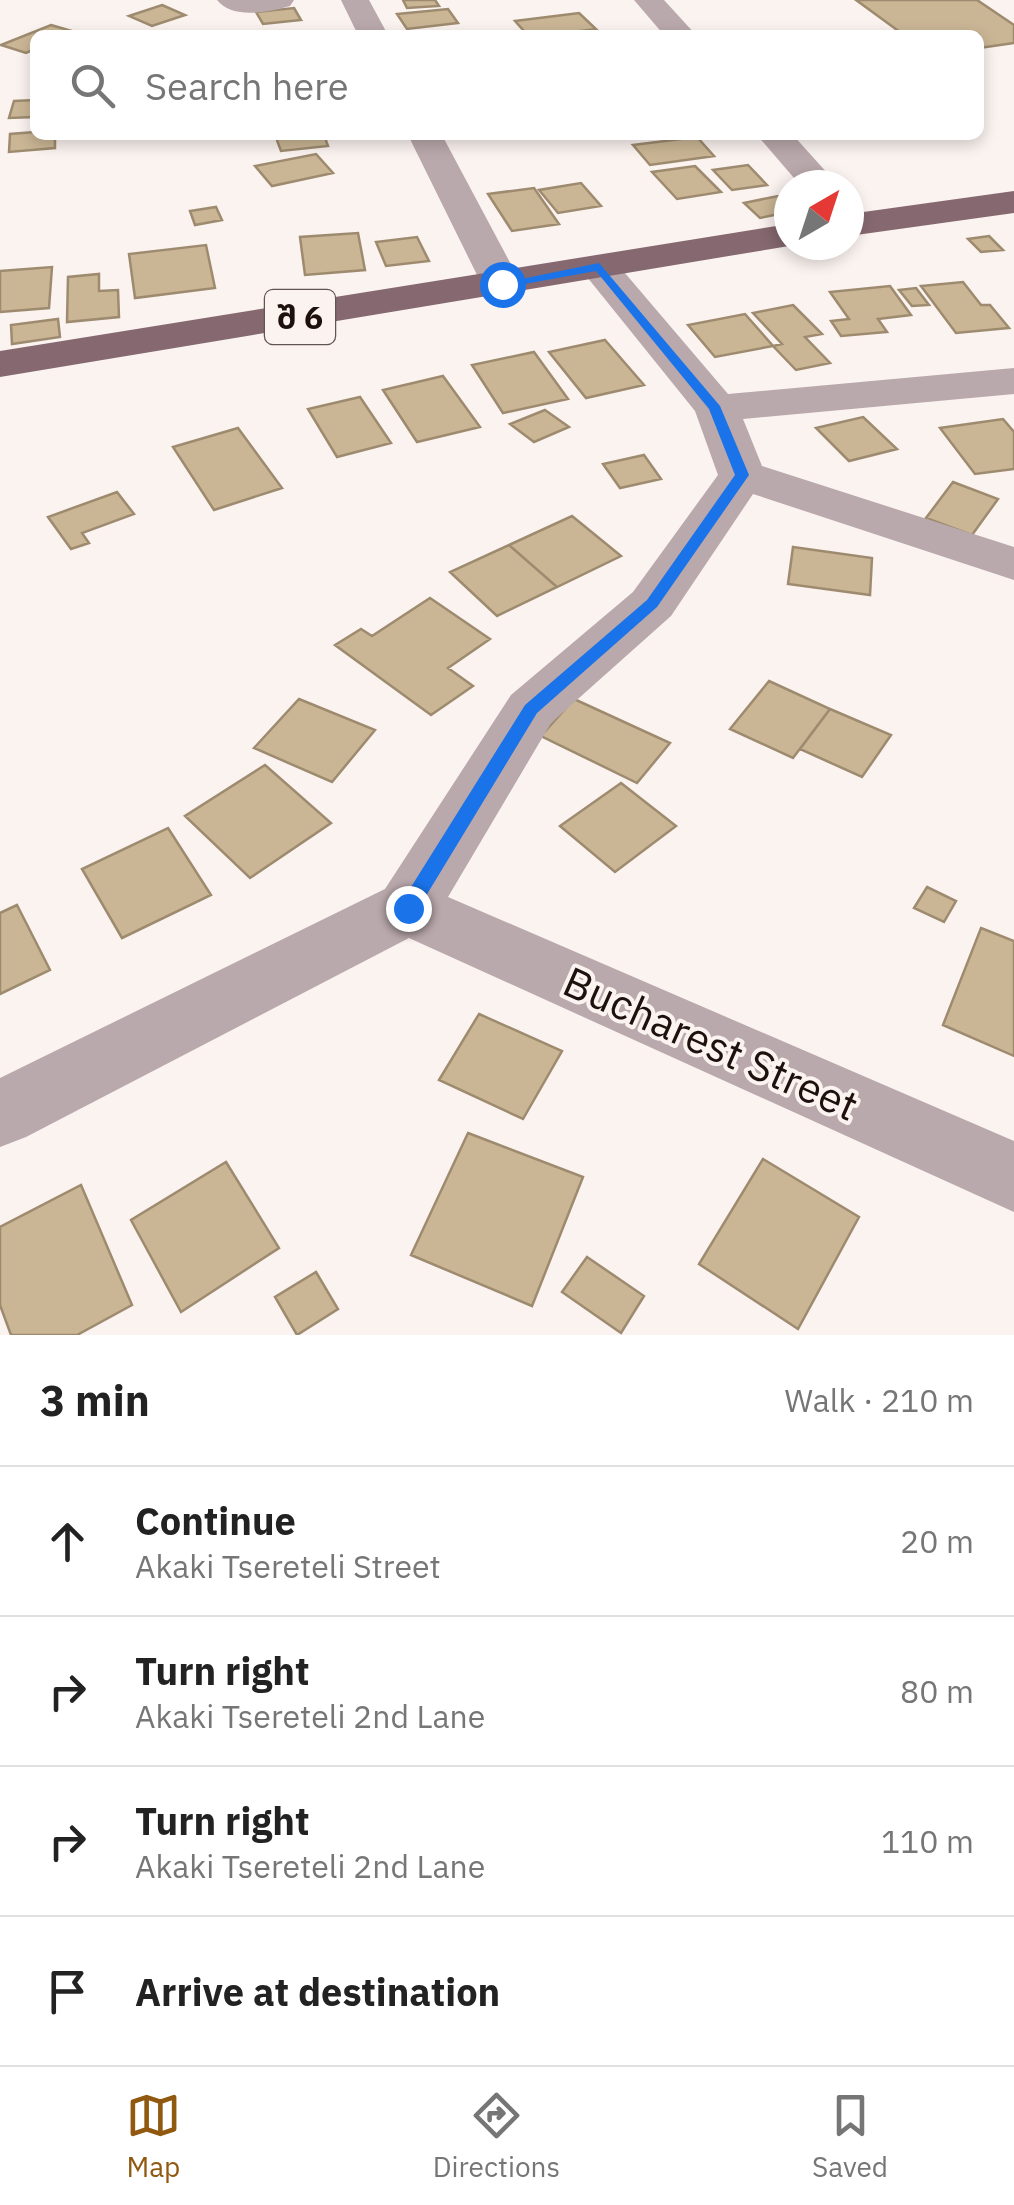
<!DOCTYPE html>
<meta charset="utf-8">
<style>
:root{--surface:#fff;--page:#f6f6f6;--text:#222;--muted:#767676;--line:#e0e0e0;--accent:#90590f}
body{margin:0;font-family:"IBM Plex Sans","Noto Sans Georgian",sans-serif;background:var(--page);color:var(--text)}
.compass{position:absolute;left:774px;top:170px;width:90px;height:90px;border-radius:50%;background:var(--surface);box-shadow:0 5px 15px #0003;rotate:39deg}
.stop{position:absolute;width:30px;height:30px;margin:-22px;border:8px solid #1a73e8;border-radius:50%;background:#fff}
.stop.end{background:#1a73e8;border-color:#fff;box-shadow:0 2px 10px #0008}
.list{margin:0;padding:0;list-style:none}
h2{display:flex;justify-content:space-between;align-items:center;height:130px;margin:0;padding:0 40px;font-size:42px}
h2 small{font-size:32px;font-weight:400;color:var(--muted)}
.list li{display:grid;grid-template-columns:65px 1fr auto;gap:30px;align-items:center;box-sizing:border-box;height:150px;padding:0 40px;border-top:2px solid var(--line)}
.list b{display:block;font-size:38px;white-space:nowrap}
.list p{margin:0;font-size:32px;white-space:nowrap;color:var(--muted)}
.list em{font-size:32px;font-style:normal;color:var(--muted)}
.icon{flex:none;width:55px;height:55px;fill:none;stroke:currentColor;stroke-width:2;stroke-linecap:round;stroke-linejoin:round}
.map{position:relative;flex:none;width:1014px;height:1335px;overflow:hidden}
.search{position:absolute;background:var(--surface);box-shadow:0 5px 15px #0003;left:30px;right:30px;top:30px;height:110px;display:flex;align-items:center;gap:25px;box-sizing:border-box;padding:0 35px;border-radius:15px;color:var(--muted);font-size:38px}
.sheet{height:730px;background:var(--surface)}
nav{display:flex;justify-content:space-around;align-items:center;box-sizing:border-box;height:140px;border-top:2px solid var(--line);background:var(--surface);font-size:28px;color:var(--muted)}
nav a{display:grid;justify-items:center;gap:5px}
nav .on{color:var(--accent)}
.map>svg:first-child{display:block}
.building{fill:#cab695;stroke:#9e8b6f;stroke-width:2.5}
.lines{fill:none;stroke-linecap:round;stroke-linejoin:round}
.minor{fill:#b9a8ac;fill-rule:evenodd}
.major{fill:#866970;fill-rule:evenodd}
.route{fill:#1a73e8}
.labels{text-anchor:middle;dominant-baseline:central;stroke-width:8;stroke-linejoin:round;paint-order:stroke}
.shield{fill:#fbf3f0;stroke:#605551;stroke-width:2.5}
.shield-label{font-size:32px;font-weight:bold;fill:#1e110d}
.near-street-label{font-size:42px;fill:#1e110d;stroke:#fbf3f0}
</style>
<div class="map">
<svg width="1014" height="1335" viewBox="0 0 1014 1335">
<rect width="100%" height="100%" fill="#fbf3f0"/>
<path class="building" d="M403,0H435L439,6L407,8Z
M856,0H977L1014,25V43L979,48V35H904Z
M162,5L185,15L152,26L129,16Z
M294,8L301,20L263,24L256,12Z
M448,9L458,23L407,29L397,14Z
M579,13L596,29L550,35H514L511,32L523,30L515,21Z
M51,25L75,32L35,35V49L26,53L1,45Z
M35,100V117L9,118L14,101Z
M35,132L55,135V148L9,152L10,134Z
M275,135H324L328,146L281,151Z
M697,137L714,156L650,165L633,145Z
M316,154L333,173L272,186L255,166Z
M748,165L767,185L732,190L713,170Z
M695,166L721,192L677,199L652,172Z
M581,183L601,206L558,213L539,190Z
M534,188L559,224L512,231L488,194Z
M778,196L789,205V212L760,218L744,203Z
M216,207L222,220L195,225L190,211Z
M358,233L365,270L305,275L300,237Z
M989,236L1003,250L981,252L968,239Z
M417,237L429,261L386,266L376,242Z
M206,245L215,288L135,298L129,254Z
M52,267L49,308L0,312V271Z
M99,274V291L118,290L119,317L67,322L68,277Z
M963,282L981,305H990L1009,328L956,333L921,286Z
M890,286L911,315L878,319L887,332L841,336L831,321L849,319L830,292Z
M916,288L929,305L912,306L899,290Z
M793,305L822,334L805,337L830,363L796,370L773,346L782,344L753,313Z
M745,314L773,346L715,357L688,325Z
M58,319L60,337L12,344L11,325Z
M605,340L644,385L586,398L549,352Z
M534,352L568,399L503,413L472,365Z
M443,376L480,427L417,442L383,390Z
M360,397L391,443L337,457L308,409Z
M545,410L569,427L534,442L510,424Z
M863,417L897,449L849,461L816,428Z
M1003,419L1014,432V469L975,474L940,428Z
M238,428L282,488L214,510L173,447Z
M644,455L661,479L620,488L603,464Z
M953,482L998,499L972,535L926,518Z
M117,492L134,514L82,533L89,543L71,549L48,517Z
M572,516L621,556L557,587L509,545Z
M509,545L557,587L497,616L450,572Z
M793,547L872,558L870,595L788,584Z
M430,598L490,639L448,668L473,686L431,715L335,645L361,629L372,636Z
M769,681L830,709L793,758L730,729Z
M299,699L375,730L332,782L254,748Z
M574,699L670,743L637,783L541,736Z
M830,709L891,735L862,777L800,749Z
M265,765L331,823L250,878L185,816Z
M621,783L676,826L615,872L560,826Z
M168,828L211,895L122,938L82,869Z
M927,887L956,901L944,922L914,908Z
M17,905L50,970L0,994V913Z
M981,928L1014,941V1056L943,1025Z
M479,1014L562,1051L523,1119L439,1080Z
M468,1133L583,1177L532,1306L411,1255Z
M763,1159L859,1217L798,1329L699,1264Z
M226,1162L279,1248L181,1312L131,1220Z
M81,1185L132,1305L77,1335H11L0,1305V1227Z
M587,1257L644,1296L621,1333L562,1292Z
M316,1272L338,1309L297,1335L275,1297Z"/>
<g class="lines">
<path class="minor" d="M217,0H294L290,6C268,12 233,20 217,0Z
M341,0H369L388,35H358Z
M634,0H664L696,35H664Z
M408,135H442L522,285L516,293L502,297L488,293L482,285Z
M757,135H793L838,185H800Z
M599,255L613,259L728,394L1014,368V394L743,419L762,466L1014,547V580L753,494L671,616L551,723L448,897L1014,1141V1212L409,938L26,1137L0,1147V1078L385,889L511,695L633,592L718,475L695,411L579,267L585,259Z"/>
<path class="major" d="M1014,191V213L849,236V214Z
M789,224V245H795L789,246L0,377V351Z"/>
</g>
<path class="route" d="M599,263L720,406L749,475L657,607L537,713L415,914H401V903L525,705L647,600L735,475L709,409L596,271L502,288L497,284Z"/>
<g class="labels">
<rect class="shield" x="265" y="290" width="70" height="54" rx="8"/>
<g class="shield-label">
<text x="300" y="317">შ 6</text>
</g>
<g class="near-street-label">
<text transform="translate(711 1043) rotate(24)">Bucharest Street</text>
</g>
</g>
</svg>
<svg class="compass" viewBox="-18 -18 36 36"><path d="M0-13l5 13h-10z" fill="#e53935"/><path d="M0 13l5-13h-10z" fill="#767676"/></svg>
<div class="stop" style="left:502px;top:284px"></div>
<div class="stop end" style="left:408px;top:908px"></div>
<div class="search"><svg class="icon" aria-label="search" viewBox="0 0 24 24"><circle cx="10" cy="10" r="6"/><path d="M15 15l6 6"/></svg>Search here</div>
</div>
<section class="sheet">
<h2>3 min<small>Walk · 210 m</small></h2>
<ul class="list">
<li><svg class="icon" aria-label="ahead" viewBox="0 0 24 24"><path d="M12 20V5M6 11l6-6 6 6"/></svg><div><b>Continue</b><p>Akaki Tsereteli Street</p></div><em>20 m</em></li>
<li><svg class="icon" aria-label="right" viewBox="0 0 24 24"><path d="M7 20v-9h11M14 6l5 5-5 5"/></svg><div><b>Turn right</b><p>Akaki Tsereteli 2nd Lane</p></div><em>80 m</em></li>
<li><svg class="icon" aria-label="right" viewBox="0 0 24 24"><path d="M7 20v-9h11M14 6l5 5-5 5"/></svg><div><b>Turn right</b><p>Akaki Tsereteli 2nd Lane</p></div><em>110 m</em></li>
<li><svg class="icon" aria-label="arrive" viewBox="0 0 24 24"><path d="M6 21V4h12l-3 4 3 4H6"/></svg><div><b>Arrive at destination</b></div></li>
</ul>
</section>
<nav>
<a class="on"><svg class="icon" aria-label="map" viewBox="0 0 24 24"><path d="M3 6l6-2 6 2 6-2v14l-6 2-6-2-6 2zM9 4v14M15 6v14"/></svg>Map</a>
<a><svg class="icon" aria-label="directions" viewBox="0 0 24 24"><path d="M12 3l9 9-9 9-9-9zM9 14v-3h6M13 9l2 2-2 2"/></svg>Directions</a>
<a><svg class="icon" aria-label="saved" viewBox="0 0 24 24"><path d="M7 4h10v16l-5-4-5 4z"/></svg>Saved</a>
</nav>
